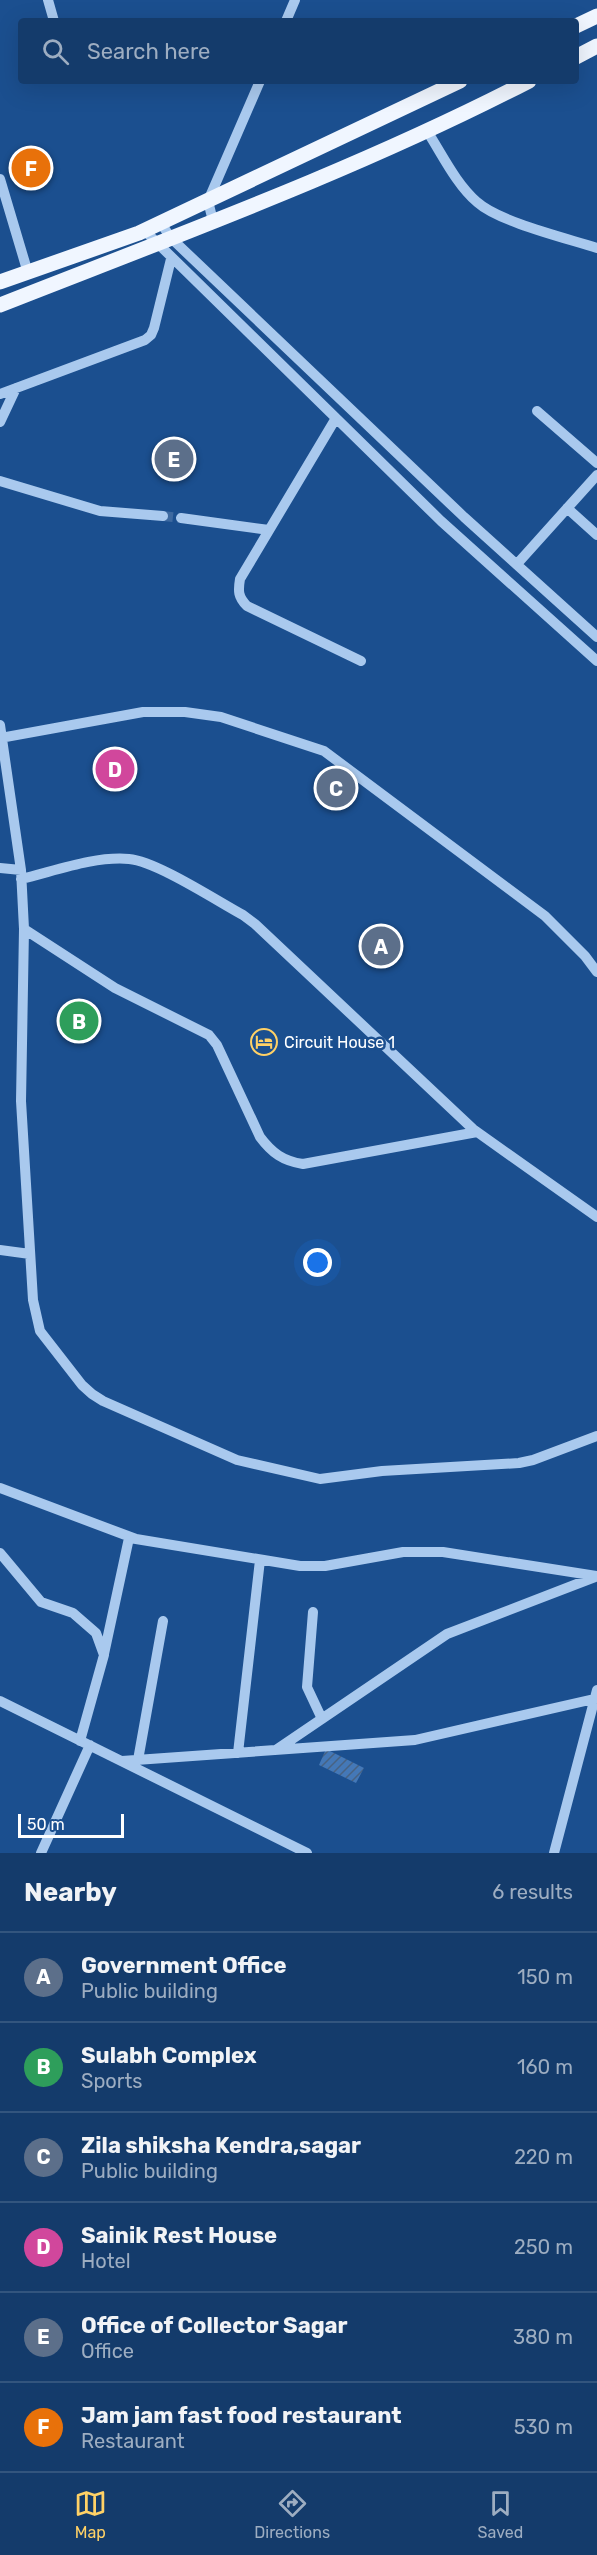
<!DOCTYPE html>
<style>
:root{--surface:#143b6b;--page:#1d4271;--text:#f1f3f6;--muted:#9dadc1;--line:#33557e;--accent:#ffd166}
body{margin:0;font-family:Rubik,sans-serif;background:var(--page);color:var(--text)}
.scale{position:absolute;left:18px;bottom:15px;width:106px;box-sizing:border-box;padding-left:6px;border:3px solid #fff;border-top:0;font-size:16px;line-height:21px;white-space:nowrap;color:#fff;-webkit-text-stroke:4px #1b4f8f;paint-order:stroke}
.you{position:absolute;left:318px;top:1263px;width:21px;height:21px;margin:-15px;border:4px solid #fff;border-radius:50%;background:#1a73e8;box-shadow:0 0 0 9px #1a73e833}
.badge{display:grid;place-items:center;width:39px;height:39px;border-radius:50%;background:var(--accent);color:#fff;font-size:20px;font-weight:700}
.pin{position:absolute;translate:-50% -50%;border:3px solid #fff;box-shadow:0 2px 6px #0006}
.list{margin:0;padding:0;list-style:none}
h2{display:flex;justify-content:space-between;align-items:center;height:78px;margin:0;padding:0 24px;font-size:26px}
h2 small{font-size:20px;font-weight:400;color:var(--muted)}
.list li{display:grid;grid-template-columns:39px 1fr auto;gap:18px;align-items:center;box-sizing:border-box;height:90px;padding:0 24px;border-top:2px solid var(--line)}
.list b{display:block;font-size:22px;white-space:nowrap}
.list p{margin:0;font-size:20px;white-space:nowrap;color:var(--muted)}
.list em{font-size:20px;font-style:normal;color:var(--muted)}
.icon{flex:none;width:33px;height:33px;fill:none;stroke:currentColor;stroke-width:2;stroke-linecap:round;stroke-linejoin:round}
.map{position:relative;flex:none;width:597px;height:1853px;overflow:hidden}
.search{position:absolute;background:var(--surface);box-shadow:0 6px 24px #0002;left:18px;right:18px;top:18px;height:66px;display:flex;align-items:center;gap:15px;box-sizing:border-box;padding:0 21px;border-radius:6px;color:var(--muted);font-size:22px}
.sheet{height:618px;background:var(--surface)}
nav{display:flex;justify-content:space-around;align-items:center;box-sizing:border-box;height:84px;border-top:2px solid var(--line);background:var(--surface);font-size:16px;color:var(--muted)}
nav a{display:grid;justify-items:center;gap:3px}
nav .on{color:var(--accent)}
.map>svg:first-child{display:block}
.building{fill:url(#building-hatch)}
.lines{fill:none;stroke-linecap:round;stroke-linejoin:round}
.minor-tunnel{stroke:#3d69a0;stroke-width:10;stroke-dasharray:10 5;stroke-linecap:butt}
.minor{stroke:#a9c9ee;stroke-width:10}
.major{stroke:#f0f6ff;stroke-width:15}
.labels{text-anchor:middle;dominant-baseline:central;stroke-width:5;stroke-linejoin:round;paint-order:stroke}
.poi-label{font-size:16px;fill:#fff;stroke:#1b4f8f;text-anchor:start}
</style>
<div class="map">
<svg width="597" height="1853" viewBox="0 0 597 1853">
<defs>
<pattern id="building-hatch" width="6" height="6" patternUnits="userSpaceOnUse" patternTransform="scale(1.5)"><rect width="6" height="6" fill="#4478b7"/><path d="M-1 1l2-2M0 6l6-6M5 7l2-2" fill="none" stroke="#486282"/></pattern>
</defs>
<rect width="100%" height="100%" fill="#1b4f8f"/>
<path class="building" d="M326,1749L364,1768L356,1783L319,1765Z"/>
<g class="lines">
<path class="minor-tunnel" d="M163,516L181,518"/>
<path class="minor" d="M48,0L54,21
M286,21L295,0
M427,131C442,154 456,184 477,202C499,222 566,238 597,248
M0,179L28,273
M213,221L208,201L260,81
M160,222L171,238L464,517L597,637
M144,230L441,521L597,661
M0,394L145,340L151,335L154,328L171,259
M537,411L597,463
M336,418L240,579C238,591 238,597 247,606L361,661
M0,422L16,388
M0,481L100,511L163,516
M567,508L597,535
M181,518L269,530
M517,564L597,475
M0,725L21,870L24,929L21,1101L33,1300L40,1331L82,1385L92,1394L103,1401L237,1460L320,1479L382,1471L519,1463L533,1460L597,1436
M0,738L143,712H185L221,717L324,751L545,916L585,956L597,972
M0,868L21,870
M21,879C55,871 94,856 129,859C156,861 217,901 243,915L255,924L473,1129L597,1217
M24,929L115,988L209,1035L217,1045L260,1137C272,1153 283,1161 303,1164L477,1132
M0,1250L30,1254
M0,1488L136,1539L300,1566H325L403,1552H443L597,1576
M0,1553L41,1602L73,1613L96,1633L104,1655L80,1741
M313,1612L307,1687L322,1719
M104,1654L129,1538
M0,1701L307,1853
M276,1750L447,1634L595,1577
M238,1753L260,1560
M138,1760L163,1621
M122,1761L415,1740L594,1699
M41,1853L90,1745
M554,1853L597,1690"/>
<path class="major" d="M576,26L597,16
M576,57L597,46
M0,282L139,233L460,81
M0,305C178,235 359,169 529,81"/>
</g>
<defs>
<symbol id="hotel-ring" viewBox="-11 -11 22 22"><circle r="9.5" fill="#1b4f8f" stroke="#ffd166" stroke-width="1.5"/><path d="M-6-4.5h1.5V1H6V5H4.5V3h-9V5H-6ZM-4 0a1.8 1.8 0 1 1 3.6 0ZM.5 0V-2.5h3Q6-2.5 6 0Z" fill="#ffd166"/></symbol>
</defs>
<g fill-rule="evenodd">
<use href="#hotel-ring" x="249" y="1027" width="30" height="30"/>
</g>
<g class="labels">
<g class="poi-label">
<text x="284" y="1042">Circuit House 1</text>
</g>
</g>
</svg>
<div class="scale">50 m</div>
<div class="you"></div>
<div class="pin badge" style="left:381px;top:946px;background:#5c6f8a">A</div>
<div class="pin badge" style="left:79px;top:1021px;background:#2e9e5b">B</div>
<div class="pin badge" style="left:336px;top:788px;background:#5c6f8a">C</div>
<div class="pin badge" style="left:115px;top:769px;background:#d1479c">D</div>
<div class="pin badge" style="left:174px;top:459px;background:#5c6f8a">E</div>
<div class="pin badge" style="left:31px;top:168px;background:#e8710a">F</div>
<div class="search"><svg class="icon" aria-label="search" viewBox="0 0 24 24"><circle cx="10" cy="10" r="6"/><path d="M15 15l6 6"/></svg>Search here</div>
</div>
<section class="sheet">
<h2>Nearby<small>6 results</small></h2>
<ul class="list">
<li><span class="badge" style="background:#5c6f8a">A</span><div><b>Government Office</b><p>Public building</p></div><em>150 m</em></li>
<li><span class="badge" style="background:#2e9e5b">B</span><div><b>Sulabh Complex</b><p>Sports</p></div><em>160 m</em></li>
<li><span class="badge" style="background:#5c6f8a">C</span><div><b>Zila shiksha Kendra,sagar</b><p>Public building</p></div><em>220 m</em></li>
<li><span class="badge" style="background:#d1479c">D</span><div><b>Sainik Rest House</b><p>Hotel</p></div><em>250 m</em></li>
<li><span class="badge" style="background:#5c6f8a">E</span><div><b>Office of Collector Sagar</b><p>Office</p></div><em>380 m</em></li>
<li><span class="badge" style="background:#e8710a">F</span><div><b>Jam jam fast food restaurant</b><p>Restaurant</p></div><em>530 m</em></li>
</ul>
</section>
<nav>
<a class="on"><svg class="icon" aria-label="map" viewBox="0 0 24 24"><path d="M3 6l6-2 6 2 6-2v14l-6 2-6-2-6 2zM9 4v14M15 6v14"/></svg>Map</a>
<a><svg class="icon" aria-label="directions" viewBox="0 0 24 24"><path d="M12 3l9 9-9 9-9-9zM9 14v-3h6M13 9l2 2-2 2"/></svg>Directions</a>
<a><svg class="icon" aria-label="saved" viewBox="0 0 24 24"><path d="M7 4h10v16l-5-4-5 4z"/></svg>Saved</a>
</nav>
